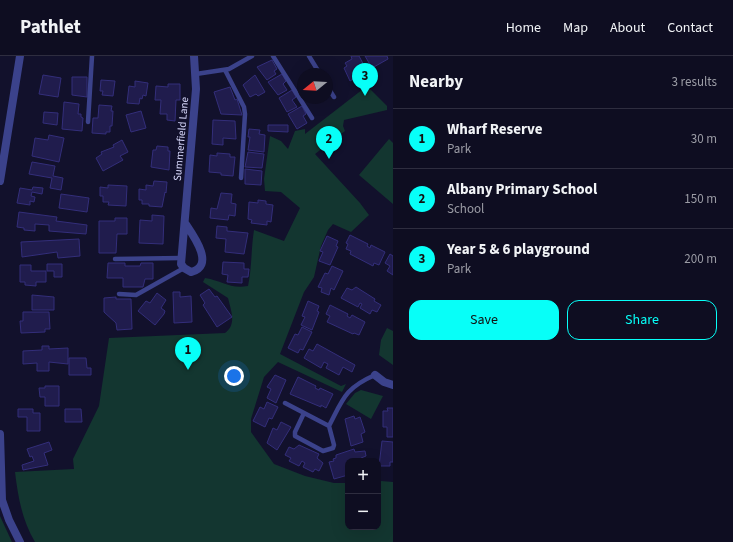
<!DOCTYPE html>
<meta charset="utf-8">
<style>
:root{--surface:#0e0d21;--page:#1c1b2e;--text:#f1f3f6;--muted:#9b9ca5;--line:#2e2d3f;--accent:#07fff8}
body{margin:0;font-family:"Source Sans 3",sans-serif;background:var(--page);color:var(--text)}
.controls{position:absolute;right:12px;bottom:12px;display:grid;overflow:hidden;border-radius:8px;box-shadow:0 4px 16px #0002}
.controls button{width:36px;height:36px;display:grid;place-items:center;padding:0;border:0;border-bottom:1px solid var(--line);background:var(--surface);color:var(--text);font:20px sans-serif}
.compass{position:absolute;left:297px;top:12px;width:36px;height:36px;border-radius:50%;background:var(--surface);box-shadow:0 4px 16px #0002;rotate:252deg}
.you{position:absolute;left:234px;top:320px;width:14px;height:14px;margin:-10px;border:3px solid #fff;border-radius:50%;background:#1a73e8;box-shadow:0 0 0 6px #1a73e833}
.badge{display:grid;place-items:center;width:26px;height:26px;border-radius:50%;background:var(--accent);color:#111;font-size:13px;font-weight:700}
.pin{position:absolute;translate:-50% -33px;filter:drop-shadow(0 1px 2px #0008)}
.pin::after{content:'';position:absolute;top:21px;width:14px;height:12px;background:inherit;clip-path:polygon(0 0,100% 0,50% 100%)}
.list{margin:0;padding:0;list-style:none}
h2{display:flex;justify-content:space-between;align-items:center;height:52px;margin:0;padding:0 16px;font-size:17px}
h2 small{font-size:13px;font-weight:400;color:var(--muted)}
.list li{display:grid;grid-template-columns:26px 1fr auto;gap:12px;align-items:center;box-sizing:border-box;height:60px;padding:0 16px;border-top:1px solid var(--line)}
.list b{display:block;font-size:15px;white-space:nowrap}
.list p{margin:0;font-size:13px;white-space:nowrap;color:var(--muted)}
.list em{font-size:13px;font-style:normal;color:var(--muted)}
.actions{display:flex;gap:8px;padding:12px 16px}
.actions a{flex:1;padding:9px 0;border:1px solid var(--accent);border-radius:12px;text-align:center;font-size:14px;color:var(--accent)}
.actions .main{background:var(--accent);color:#111}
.map{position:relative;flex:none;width:393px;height:486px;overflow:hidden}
header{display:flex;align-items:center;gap:24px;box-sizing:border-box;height:56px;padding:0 20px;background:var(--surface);border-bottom:1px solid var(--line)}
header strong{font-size:19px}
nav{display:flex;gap:22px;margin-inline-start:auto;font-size:14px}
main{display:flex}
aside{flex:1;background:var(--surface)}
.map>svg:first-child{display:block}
.green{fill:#133630}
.building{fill:#201c4d;stroke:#332e7a}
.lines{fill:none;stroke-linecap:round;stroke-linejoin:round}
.lane{stroke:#3b428b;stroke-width:4.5}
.street{stroke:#3b428b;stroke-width:8}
.labels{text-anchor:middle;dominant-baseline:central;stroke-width:3;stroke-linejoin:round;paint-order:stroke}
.street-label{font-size:11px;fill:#dbdcff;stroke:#12112c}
</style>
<header>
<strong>Pathlet</strong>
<nav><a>Home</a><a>Map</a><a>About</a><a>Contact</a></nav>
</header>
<main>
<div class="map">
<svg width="393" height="486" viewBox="0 0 393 486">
<rect width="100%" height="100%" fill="#12112c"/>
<path class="green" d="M367,30L387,50V54L344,64L343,70L345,75L315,98L360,147L369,159L351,176L333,168L328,174L321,190L314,221L304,236L280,298L341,330L346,328L342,336L278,306L264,321L251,363V376L274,408L305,420L334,427H348V471H378V426L381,425L393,426V486H35C22,464 18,441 15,416L74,413L73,403L99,350L109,282L225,277C237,268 231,255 228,242L203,226L205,222C223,225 229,233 248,230C252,211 251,193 254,174L284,185L300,152L281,136L265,135L264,123L270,80L281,85L288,93L295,75L305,73V78Z
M389,83L393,87V148L359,119Z
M387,272L393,275V309L379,299L381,284Z
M361,334L383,340L371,363L346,348L355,337Z
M0,460L12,486H0Z"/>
<path class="building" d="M351,0H359L367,15L350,25L344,12L347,10L345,7L352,3Z
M365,0H387L388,3L372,12Z
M272,4L277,13L274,15L276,18L267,24L257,11Z
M282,18L286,25L283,28L287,34L278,39L268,26Z
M43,19L61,22L58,41L39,38Z
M255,19L265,36L258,40L256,38L250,41L243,29Z
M72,21H87V41L72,39Z
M101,24L115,25L113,40L102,39L103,35H100Z
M135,25L148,27L146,40L143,39L142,43L140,42L139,48L127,47L129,30L135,31Z
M168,28H180V44H176L175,65L167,64V58H160L161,44H155L156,30L168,31Z
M230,31L235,44L237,43L242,59L221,58L214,36Z
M292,34L296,41L292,44L297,51L287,56L279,42Z
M64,46L79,48L78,58H81V61L83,62L82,75L62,73Z
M99,49L112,50L111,55H113L112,70H110V76H106V78L92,77L93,62H98Z
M302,50L306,58L303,60L307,67L297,73L288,58Z
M141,55L146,72L131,76L126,59Z
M44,56L58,57L57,69L43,67Z
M213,64L235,65L236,83L223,82V89L212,88Z
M268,69H288V76L268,75Z
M249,73L260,74L259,78L265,79L264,96L248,94L250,81H248Z
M49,79L64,82L59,106L32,100L35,82L48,84Z
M122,84L128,96L120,100L123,104L103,115L96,102L102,98L101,96L114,91L113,89Z
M157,90L168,91V95H170L169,114L151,111L153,94H156Z
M248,96L264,98L262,112L245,111Z
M217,97L230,98V101H235L233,120L221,119V117L209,116L210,99L217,100Z
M32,106L55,110L53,120L63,122L61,134L50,132L52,122L29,118Z
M245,113L262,115L261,129L245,128Z
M154,125L167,126L166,137L165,136L162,151L149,150V148H142V144H139V133L146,134V129L153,130Z
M108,129L127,130L126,150L108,149L109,146H103V140H100V131L108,132Z
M33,131L43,132L42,138L32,136L31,140L35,141L34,146L30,145V149L17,147L20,132L32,134Z
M221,137L232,138L231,147L236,148L235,160L229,159L228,164L210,162L211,152L217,153Z
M61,138L89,142L87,156L59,152Z
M258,144L266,145V148L273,149L271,166L267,165V169L251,167L252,164L248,163L249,146L258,147Z
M19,156L57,161L56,165L87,169L86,178L49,175V169L35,168V175L24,174V172L17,171Z
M152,159L164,160L163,188L139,187L140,164L152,165Z
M115,162H127V178H117L116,197H99V165H115Z
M217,170L227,171V175L248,177L244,198L225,196L226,183L216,182Z
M350,179L368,188L367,190L370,192L371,189L385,196L379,209L374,207L373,210L350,198L351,195L346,193L348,188L346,187Z
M327,180L338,185L336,190L338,191L330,209L319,205L323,196L320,195Z
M79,183L80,200L58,202L57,196L22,201L21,186Z
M390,198L393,200V219L387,215L390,210L385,207Z
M223,206L244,207V213H249L248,221H242V227L227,226L228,219L222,218Z
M108,207H125V210H140L141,207H153V223H145L143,231H123V222H107Z
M47,208H62V221H54V215H47Z
M20,209H31V215H46V226H36V230L25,229V226H20Z
M332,210L343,215L334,234L331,232L329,239L321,236L322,232L318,231L325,217L328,218Z
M356,231L375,243L374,245L381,249L377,256L372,254L370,258L360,252L362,248L360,247L358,251L341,242L347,232L352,234Z
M209,233L215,241L217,240L232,261L217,271L203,249L205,247L200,239Z
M173,236H180V241L191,240L192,266L174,267Z
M157,237L166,244L161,252L165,255L164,258L155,269L138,255L146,245L150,247Z
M32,239L54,241V254H32Z
M116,241V243H131L132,273L117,274L116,267L104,256V242Z
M308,245L319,250L317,255L319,256L312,274L301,269L305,261L302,260Z
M330,249L348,258L347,260L350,262L352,259L365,266L359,279L354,277L353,278L327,266L330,260L326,258Z
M23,256H49L50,273H45V276L21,277L20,265H23Z
M302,271L312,276L303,294L300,293L298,297L288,292L295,278L298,279Z
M317,288L355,309L352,316L343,311L339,319L326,312L328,308L324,306L321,312L304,302L309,293L313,295Z
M42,290H49V293L68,292V308L49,306V315H37V307L23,308V295L42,294Z
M69,302H86L87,312H91V319H69Z
M275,319L286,324L276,347L267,342L271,333L267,331Z
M298,321L316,330L315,332L319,334L320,332L333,338L326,352L321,349V351L290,338Z
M45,330H59V350H45V341H40L39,332H45Z
M267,346L278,351L272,363L269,362L265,371L253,365L260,351L264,353Z
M387,352H393V381H387V371H383V355H388Z
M18,353H33V357H40V375H27V361H18Z
M65,353H81L82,366H65Z
M354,360L355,363L360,361L365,376L361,378L363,386L351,390L345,363Z
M281,366L291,371L277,394L267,387L273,372L277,374Z
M382,385L393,386V406H390V410H379Z
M49,386L52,394L44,397L48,409L23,414L22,409L34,405L32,400L30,401L27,393Z
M299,389L319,398L317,402L323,407L319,415L315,413L313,416L303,411L305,407L302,405L299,410L289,405L291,402L285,399L289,391L294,393Z
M354,393L355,396L365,395L366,400L361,402L363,405H348V419L334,423L329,406L334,405L333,403L336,402V399Z"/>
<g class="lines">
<path class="lane" d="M273,0L312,62
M309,0L320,18
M225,14L244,51L245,58L241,122
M196,18L229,13L252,0
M327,30L334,41
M88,66L92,0
M115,203L181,202
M119,238L136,239L184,212
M285,347L329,370C343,343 345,332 375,319
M304,357L295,376V380L323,395L333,392L334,389L329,370"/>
<path class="street" d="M0,125L20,0
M185,167C193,179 216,210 191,216L184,212L181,208L196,33L194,0
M375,319L384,326L393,329
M0,378L2,444L9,464L20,486"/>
</g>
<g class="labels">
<g class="street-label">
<text transform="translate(181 83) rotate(-85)">Summerfield Lane</text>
</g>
</g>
</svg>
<div class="controls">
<button>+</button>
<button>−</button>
</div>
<svg class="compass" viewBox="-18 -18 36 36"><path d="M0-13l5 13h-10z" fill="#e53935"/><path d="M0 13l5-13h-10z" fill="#9b9ca5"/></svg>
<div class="you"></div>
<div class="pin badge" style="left:188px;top:314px">1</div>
<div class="pin badge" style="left:329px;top:103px">2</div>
<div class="pin badge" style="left:365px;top:40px">3</div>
</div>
<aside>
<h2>Nearby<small>3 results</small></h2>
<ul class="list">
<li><span class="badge">1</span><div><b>Wharf Reserve</b><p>Park</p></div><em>30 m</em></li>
<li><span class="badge">2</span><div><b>Albany Primary School</b><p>School</p></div><em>150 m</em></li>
<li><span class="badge">3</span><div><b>Year 5 &amp; 6 playground</b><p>Park</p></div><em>200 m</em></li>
</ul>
<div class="actions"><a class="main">Save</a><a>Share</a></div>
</aside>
</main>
